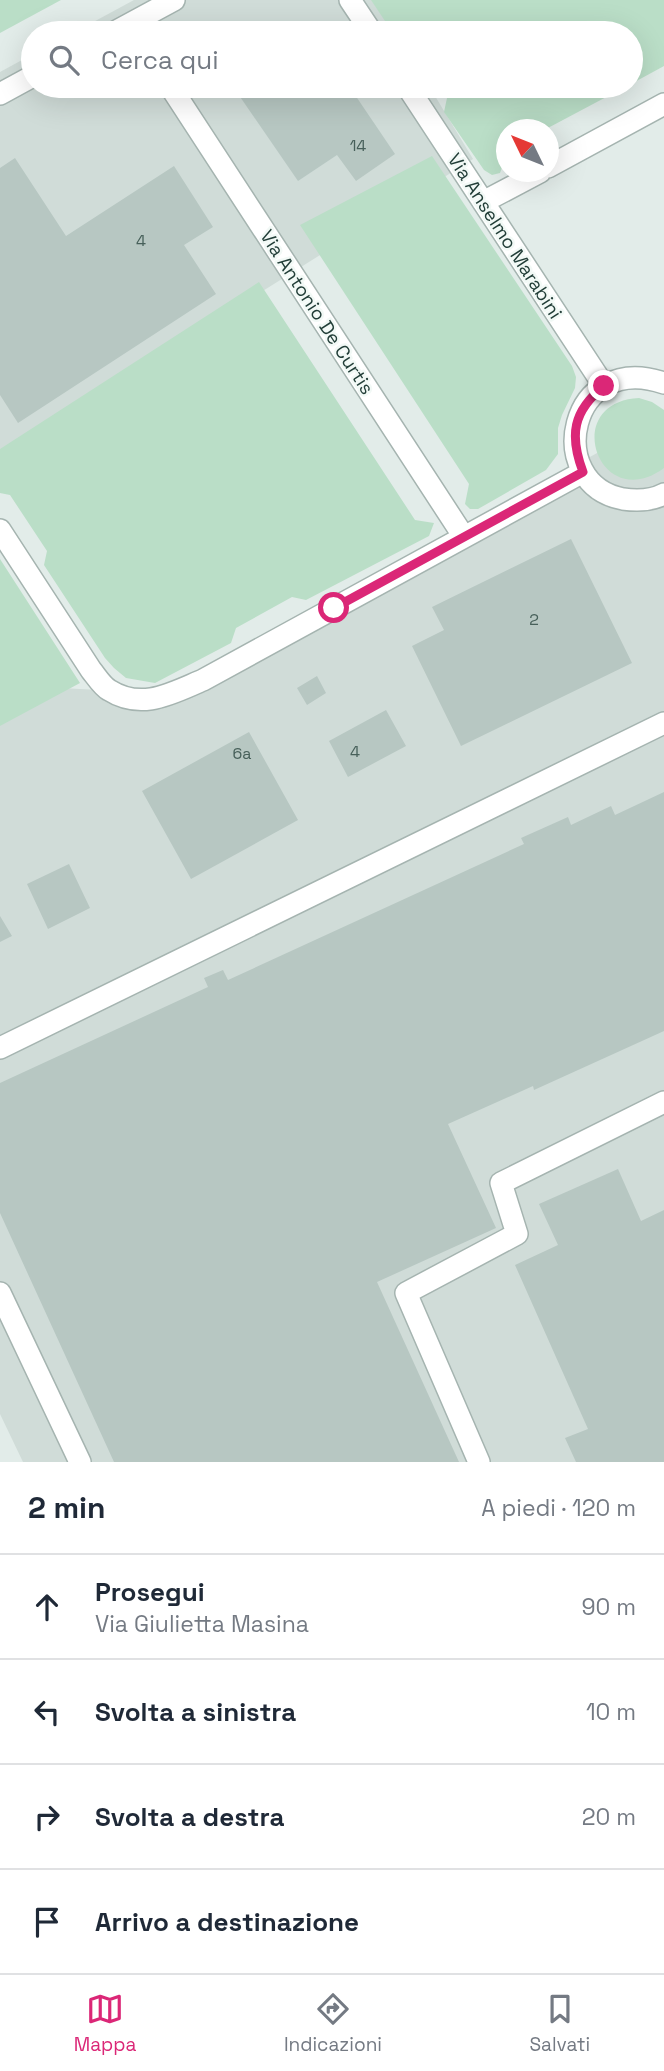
<!DOCTYPE html>
<html lang="it">
<meta charset="utf-8">
<style>
:root{--surface:#fff;--page:#f2f2f3;--text:#1f2937;--muted:#747a83;--line:#e0e1e3;--accent:#db2777}
body{margin:0;font-family:"Space Grotesk",sans-serif;background:var(--page);color:var(--text)}
.compass{position:absolute;left:496px;top:119px;width:63px;height:63px;border-radius:50%;background:var(--surface);box-shadow:0 7px 28px #0002;rotate:313deg}
.stop{position:absolute;width:21px;height:21px;margin:-16px;border:5px solid #db2777;border-radius:50%;background:#fff}
.stop.end{background:#db2777;border-color:#fff;box-shadow:0 2px 7px #0008}
.list{margin:0;padding:0;list-style:none}
h2{display:flex;justify-content:space-between;align-items:center;height:91px;margin:0;padding:0 28px;font-size:30px}
h2 small{font-size:23px;font-weight:400;color:var(--muted)}
.list li{display:grid;grid-template-columns:46px 1fr auto;gap:21px;align-items:center;box-sizing:border-box;height:105px;padding:0 28px;border-top:2px solid var(--line)}
.list b{display:block;font-size:26px;white-space:nowrap}
.list p{margin:0;font-size:23px;white-space:nowrap;color:var(--muted)}
.list em{font-size:23px;font-style:normal;color:var(--muted)}
.icon{flex:none;width:38px;height:38px;fill:none;stroke:currentColor;stroke-width:2;stroke-linecap:round;stroke-linejoin:round}
.map{position:relative;flex:none;width:664px;height:1462px;overflow:hidden}
.search{position:absolute;background:var(--surface);box-shadow:0 7px 28px #0002;left:21px;right:21px;top:21px;height:77px;display:flex;align-items:center;gap:18px;box-sizing:border-box;padding:0 24px;border-radius:38px;color:var(--muted);font-size:26px}
.sheet{height:511px;background:var(--surface)}
nav{display:flex;justify-content:space-around;align-items:center;box-sizing:border-box;height:98px;border-top:2px solid var(--line);background:var(--surface);font-size:19px;color:var(--muted)}
nav a{display:grid;justify-items:center;gap:4px}
nav .on{color:var(--accent)}
.map>svg:first-child{display:block}
.built{fill:#d0dcd8}
.green{fill:#badec7}
.building{fill:#b7c7c2}
.lines{fill:none;stroke-linecap:round;stroke-linejoin:round}
.minor-casing{stroke:#a5b4b0;stroke-width:24}
.minor{stroke:#fff;stroke-width:21}
.route{stroke:#db2777;stroke-width:9}
.labels{text-anchor:middle;dominant-baseline:central;stroke-width:5;stroke-linejoin:round;paint-order:stroke}
.number-label{font-size:16px;fill:#47605a}
.street-label{font-size:19px;fill:#223e38;stroke:#f2f9f6}
</style>
<div class="map">
<svg width="664" height="1462" viewBox="0 0 664 1462">
<rect width="100%" height="100%" fill="#e2ece9"/>
<path class="built" d="M134,0H377L397,33H73Z
M33,54V86H429L473,159L0,456V72Z
M664,416V1462H23L0,1414V723L61,688L137,692L217,668L335,598Z"/>
<path class="green" d="M0,0H61L0,33Z
M371,0H664V66L631,84V33H393Z
M439,86H627L546,129L506,130V157L500,173L492,175L484,170L444,112L447,98Z
M432,156L572,366L576,377L575,388L562,415L558,428V454L546,470L478,509H470L465,504L469,484L300,225Z
M259,282L415,520L434,523L429,536L306,600L292,597L236,628L231,643L155,683L126,678L114,668L105,658L44,565L47,551L10,495L0,493V449Z
M639,398L652,402L664,410V468C599,516 559,402 639,398Z
M0,559L80,683L0,726Z"/>
<path class="building" d="M237,86H349L395,154L356,181L337,155L298,181L234,88Z
M15,158L66,236L174,166L213,227L184,245L216,294L18,423L0,395V168Z
M571,539L632,663L461,746L412,646L444,630L432,607Z
M317,676L326,693L307,705L297,688Z
M386,710L406,746L348,777L329,741Z
M249,732L298,820L191,879L142,791Z
M664,792V1031L534,1090L533,1086L448,1124L496,1228L377,1282L459,1462H114L0,1213V1083L208,987L204,978L223,970L228,980L524,844L521,838L568,817L571,825L611,806L615,815Z
M69,864L90,908L48,929L27,884Z
M0,916L12,936L0,942Z
M618,1169L641,1221L664,1210V1462H576L565,1438L588,1429L515,1265L558,1245L539,1204Z"/>
<g class="lines">
<defs>
<path id="minor" d="M350,0L372,33
M113,33L174,0
M170,86L464,537
M407,86L604,386
M0,94L33,76
M548,167L664,104
M483,202L540,172
M664,383C568,350 543,484 623,499C637,501 651,501 664,494
M0,530L91,670C96,676 102,686 109,690C142,711 172,693 203,680L583,472
M0,1048L664,723
M0,1293L80,1462
M479,1462L406,1293L517,1234L501,1183L664,1102"/>
</defs>
<use href="#minor" class="minor-casing"/>
<use href="#minor" class="minor"/>
</g>
<g class="lines">
<path class="route" d="M334,608L583,472C569,435 573,411 604,386"/>
</g>
<g class="labels">
<g class="number-label">
<text x="358" y="145">14</text>
<text x="141" y="240">4</text>
<text x="534" y="619">2</text>
<text x="355" y="751">4</text>
<text x="242" y="753">6a</text>
</g>
<g class="street-label">
<text transform="translate(505 236) rotate(57)">Via Anselmo Marabini</text>
<text transform="translate(317 312) rotate(57)">Via Antonio De Curtis</text>
</g>
</g>
</svg>
<svg class="compass" viewBox="-18 -18 36 36"><path d="M0-13l5 13h-10z" fill="#e53935"/><path d="M0 13l5-13h-10z" fill="#747a83"/></svg>
<div class="stop" style="left:334px;top:608px"></div>
<div class="stop end" style="left:604px;top:386px"></div>
<div class="search"><svg class="icon" aria-label="search" viewBox="0 0 24 24"><circle cx="10" cy="10" r="6"/><path d="M15 15l6 6"/></svg>Cerca qui</div>
</div>
<section class="sheet">
<h2>2 min<small>A piedi · 120 m</small></h2>
<ul class="list">
<li><svg class="icon" aria-label="ahead" viewBox="0 0 24 24"><path d="M12 20V5M6 11l6-6 6 6"/></svg><div><b>Prosegui</b><p>Via Giulietta Masina</p></div><em>90 m</em></li>
<li><svg class="icon" aria-label="left" viewBox="0 0 24 24"><path d="M17 20v-9H6M10 6l-5 5 5 5"/></svg><div><b>Svolta a sinistra</b></div><em>10 m</em></li>
<li><svg class="icon" aria-label="right" viewBox="0 0 24 24"><path d="M7 20v-9h11M14 6l5 5-5 5"/></svg><div><b>Svolta a destra</b></div><em>20 m</em></li>
<li><svg class="icon" aria-label="arrive" viewBox="0 0 24 24"><path d="M6 21V4h12l-3 4 3 4H6"/></svg><div><b>Arrivo a destinazione</b></div></li>
</ul>
</section>
<nav>
<a class="on"><svg class="icon" aria-label="map" viewBox="0 0 24 24"><path d="M3 6l6-2 6 2 6-2v14l-6 2-6-2-6 2zM9 4v14M15 6v14"/></svg>Mappa</a>
<a><svg class="icon" aria-label="directions" viewBox="0 0 24 24"><path d="M12 3l9 9-9 9-9-9zM9 14v-3h6M13 9l2 2-2 2"/></svg>Indicazioni</a>
<a><svg class="icon" aria-label="saved" viewBox="0 0 24 24"><path d="M7 4h10v16l-5-4-5 4z"/></svg>Salvati</a>
</nav>
